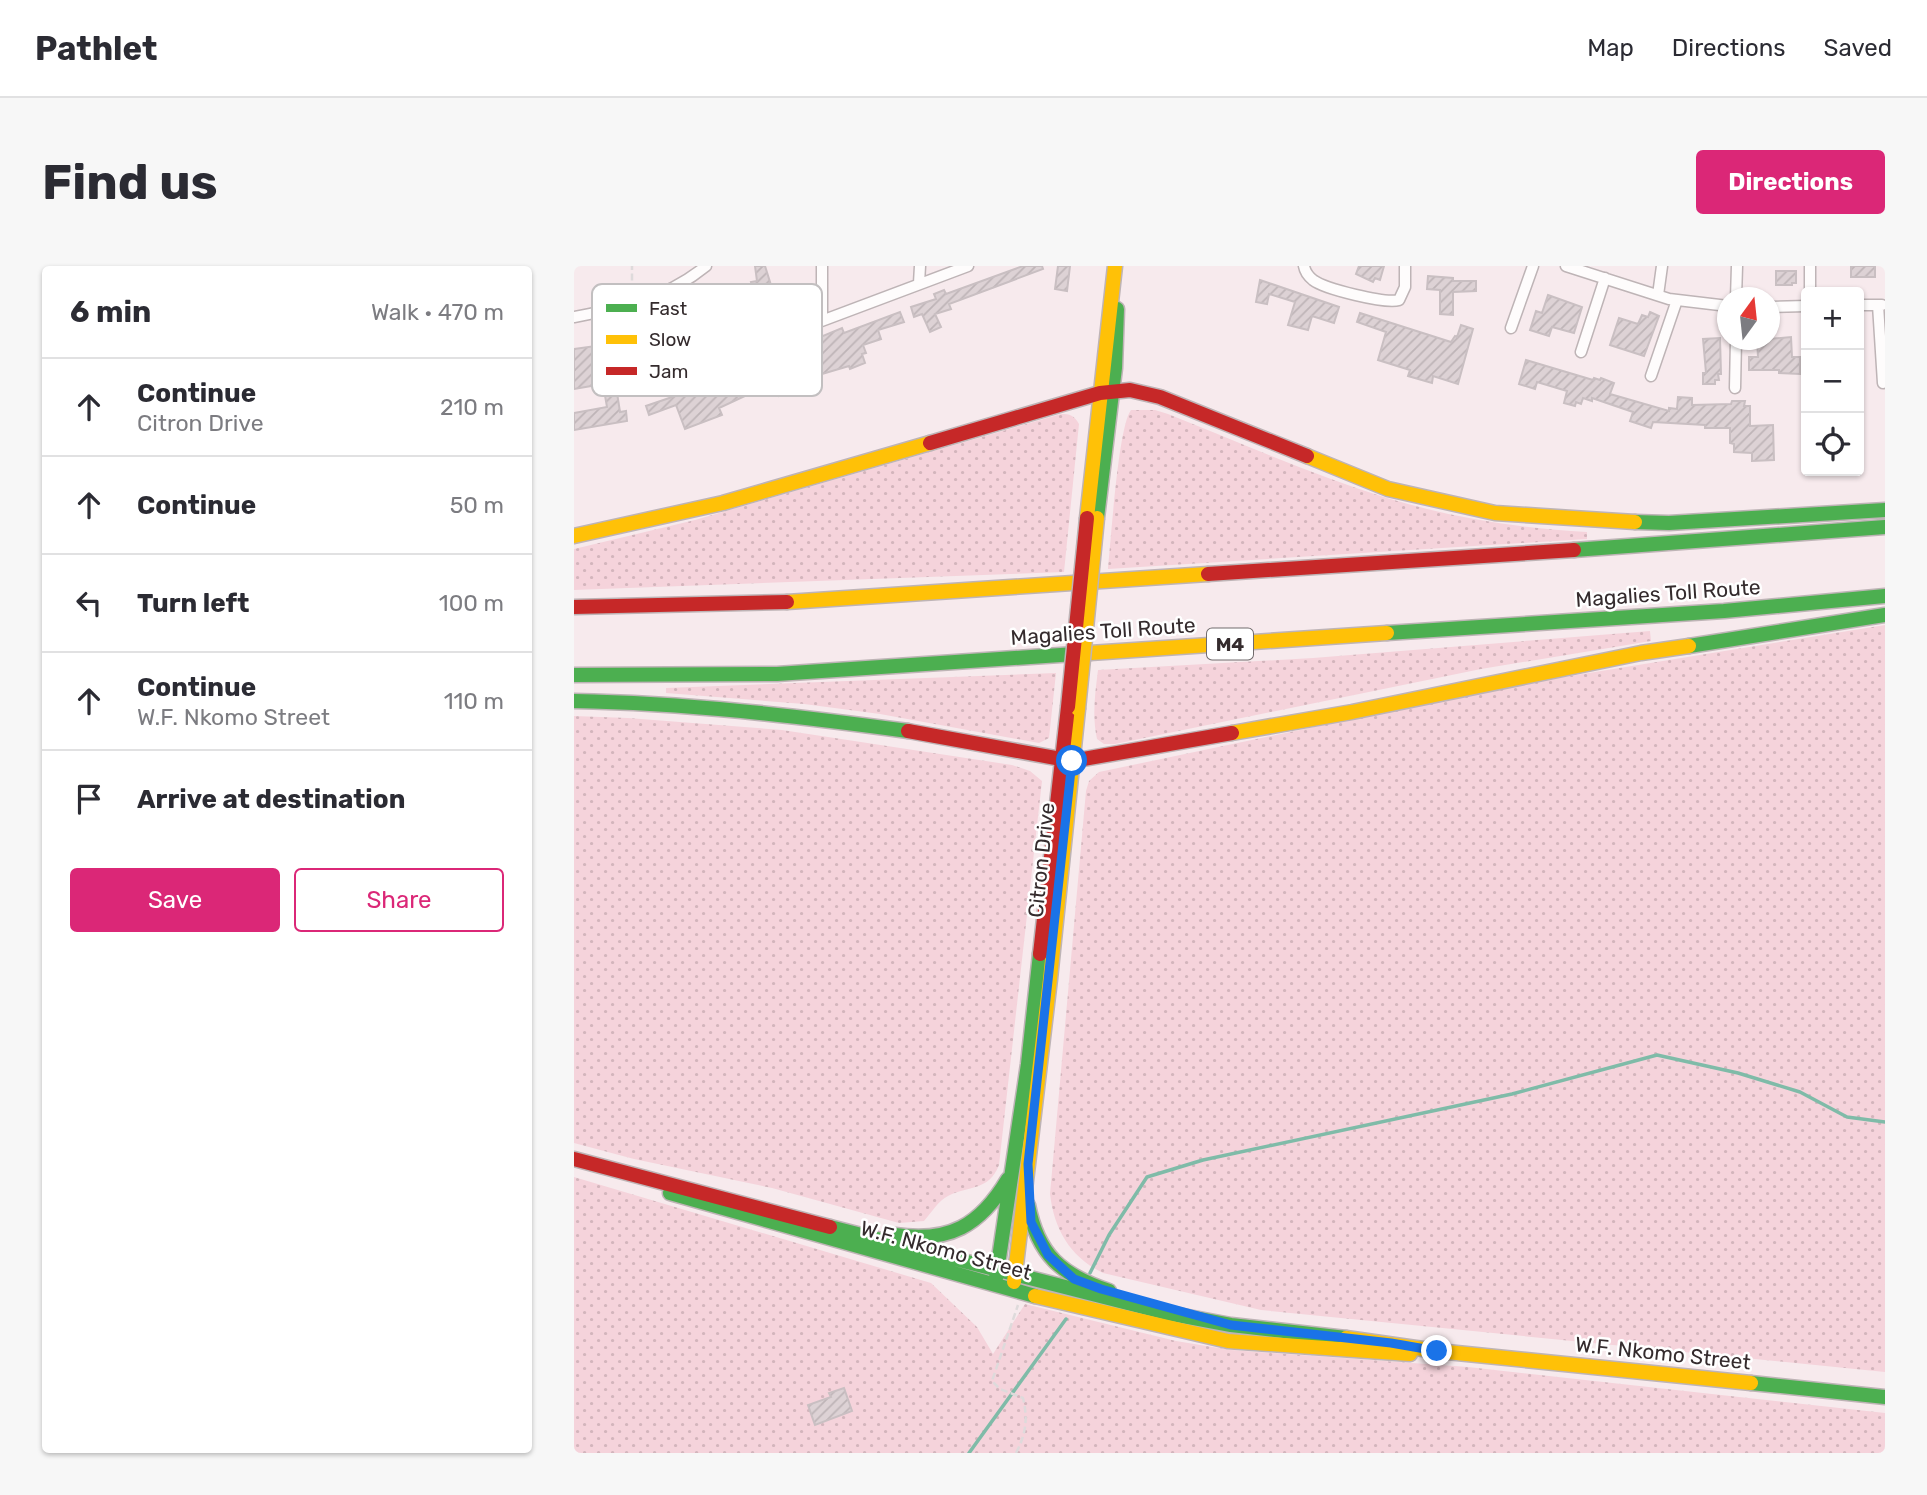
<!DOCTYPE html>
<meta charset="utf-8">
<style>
:root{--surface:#fff;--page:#f7f7f7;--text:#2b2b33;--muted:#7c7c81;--line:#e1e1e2;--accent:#db2777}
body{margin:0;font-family:Rubik,sans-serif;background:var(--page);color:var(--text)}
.controls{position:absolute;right:21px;top:21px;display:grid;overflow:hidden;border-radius:7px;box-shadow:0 2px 5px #0004}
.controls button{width:63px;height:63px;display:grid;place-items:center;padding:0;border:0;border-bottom:2px solid var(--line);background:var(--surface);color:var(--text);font:35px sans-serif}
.compass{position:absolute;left:1143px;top:21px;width:63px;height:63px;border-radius:50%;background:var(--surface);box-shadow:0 2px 5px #0004;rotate:15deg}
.stop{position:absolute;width:21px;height:21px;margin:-16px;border:5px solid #1a73e8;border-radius:50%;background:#fff}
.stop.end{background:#1a73e8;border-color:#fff;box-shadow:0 2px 7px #0008}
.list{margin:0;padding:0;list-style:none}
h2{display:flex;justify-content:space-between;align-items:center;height:91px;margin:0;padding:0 28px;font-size:30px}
h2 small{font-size:23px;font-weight:400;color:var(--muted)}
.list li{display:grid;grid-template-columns:46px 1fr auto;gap:21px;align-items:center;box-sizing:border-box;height:98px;padding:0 28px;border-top:2px solid var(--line)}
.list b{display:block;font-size:26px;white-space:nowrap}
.list p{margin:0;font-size:23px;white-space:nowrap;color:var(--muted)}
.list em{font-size:23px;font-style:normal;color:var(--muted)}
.actions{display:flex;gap:14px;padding:21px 28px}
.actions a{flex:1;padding:16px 0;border:2px solid var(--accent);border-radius:7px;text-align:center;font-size:24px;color:var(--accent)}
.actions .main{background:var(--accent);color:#fff}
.icon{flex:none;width:38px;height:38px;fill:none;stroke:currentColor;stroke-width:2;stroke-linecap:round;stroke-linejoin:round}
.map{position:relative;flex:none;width:1311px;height:1187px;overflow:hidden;border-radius:7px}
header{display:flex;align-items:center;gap:42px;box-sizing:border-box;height:98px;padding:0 35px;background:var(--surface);border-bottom:2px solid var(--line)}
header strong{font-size:33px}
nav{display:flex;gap:38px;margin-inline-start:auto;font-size:24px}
.intro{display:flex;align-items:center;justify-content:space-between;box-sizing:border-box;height:168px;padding:0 42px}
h1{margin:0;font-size:49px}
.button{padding:18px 32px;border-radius:7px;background:var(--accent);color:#fff;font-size:24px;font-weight:700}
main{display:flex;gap:42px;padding:0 42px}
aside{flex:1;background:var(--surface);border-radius:7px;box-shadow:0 2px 5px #0004}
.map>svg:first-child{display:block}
.grass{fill:url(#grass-dots)}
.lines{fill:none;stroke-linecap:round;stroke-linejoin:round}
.stream{stroke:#7fbba8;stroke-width:3.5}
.building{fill:url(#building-hatch);stroke:#c9bfc2;stroke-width:2}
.street-casing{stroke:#beb4b6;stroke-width:13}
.fast-casing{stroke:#beb4b6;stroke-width:17}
.slow-casing{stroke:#beb4b6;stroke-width:17}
.jam-casing{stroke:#beb4b6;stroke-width:17}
.path{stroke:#dedadb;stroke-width:2.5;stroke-dasharray:7 3.5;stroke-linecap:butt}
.street{stroke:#fefcfc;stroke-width:10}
.fast{stroke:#4caf50;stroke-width:14}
.slow{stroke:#ffc107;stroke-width:14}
.jam{stroke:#c62828;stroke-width:14}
.slow-bridge-casing{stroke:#beb4b6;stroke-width:17;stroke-linecap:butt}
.jam-bridge-casing{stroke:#beb4b6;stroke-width:17;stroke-linecap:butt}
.slow-bridge{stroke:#ffc107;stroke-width:14}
.jam-bridge{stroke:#c62828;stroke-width:14}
.route{stroke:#1a73e8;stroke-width:9}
.labels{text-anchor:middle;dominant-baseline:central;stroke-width:5;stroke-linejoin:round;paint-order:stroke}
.shield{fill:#fff;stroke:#716b6c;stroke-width:2}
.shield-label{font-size:19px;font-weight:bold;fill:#342b2d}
.street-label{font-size:21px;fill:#342b2d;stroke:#fff}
.key{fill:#fff;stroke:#c2bfc0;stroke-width:2}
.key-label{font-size:19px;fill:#342b2d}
</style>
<header>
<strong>Pathlet</strong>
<nav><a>Map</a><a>Directions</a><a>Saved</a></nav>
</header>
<div class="intro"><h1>Find us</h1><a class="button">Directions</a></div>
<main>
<aside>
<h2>6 min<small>Walk · 470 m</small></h2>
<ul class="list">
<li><svg class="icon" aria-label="ahead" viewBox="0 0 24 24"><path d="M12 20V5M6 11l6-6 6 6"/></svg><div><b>Continue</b><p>Citron Drive</p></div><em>210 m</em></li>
<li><svg class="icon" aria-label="ahead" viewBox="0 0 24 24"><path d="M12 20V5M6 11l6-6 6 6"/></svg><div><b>Continue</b></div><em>50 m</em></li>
<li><svg class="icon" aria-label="left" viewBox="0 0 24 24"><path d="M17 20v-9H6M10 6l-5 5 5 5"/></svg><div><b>Turn left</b></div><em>100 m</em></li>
<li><svg class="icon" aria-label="ahead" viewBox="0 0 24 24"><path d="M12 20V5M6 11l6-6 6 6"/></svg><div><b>Continue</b><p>W.F. Nkomo Street</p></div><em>110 m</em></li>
<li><svg class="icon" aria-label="arrive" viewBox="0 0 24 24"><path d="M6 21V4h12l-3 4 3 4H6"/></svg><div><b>Arrive at destination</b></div></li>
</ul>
<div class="actions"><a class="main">Save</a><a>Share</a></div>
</aside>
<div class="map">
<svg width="1311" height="1187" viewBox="0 0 1311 1187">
<defs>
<pattern id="grass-dots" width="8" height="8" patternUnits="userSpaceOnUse" patternTransform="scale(1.75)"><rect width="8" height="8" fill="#f5d3db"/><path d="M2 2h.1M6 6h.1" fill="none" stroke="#d3b5bc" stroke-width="1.8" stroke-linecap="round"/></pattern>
<pattern id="building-hatch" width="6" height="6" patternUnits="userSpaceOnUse" patternTransform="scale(1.75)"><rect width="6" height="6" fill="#ddd2d5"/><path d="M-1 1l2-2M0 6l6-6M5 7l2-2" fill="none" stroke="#beb4b7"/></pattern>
</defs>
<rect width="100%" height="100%" fill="#f7eaed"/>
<path class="grass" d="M557,144H581L594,148C667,177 739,209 813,232C878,252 945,262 1013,266V273L534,303C537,275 544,161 557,144Z
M487,148C496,148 500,149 505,158L490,306L0,324V283L121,254Z
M1311,359V1106L687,1044L529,1007C496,991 480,963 476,928L512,525L515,515L525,506L941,419Z
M1076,365L1077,375L907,403L541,478H530L523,473C518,450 521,428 524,404L739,392Z
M482,407L475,472L465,477L306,448L230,438L92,427V422Z
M0,450L54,452L208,464L438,499L456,505L468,515L425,899C415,925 396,919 374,930C365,934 357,947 350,955L325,957L198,922L60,893L0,877Z
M0,911L357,1017L403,1061L419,1088L451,1038L602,1075L657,1084L894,1101L1311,1147V1187H0Z"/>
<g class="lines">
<path class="stream" d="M516,1007L535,969L573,911L629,894L938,828L1083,789L1164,807L1226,826L1273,851L1311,856
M395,1187L492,1053"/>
</g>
<path class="building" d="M181,0H191L201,32L205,31L210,45L192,51L187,35L171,40L167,28L179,22L177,16L183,15Z
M449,0H468L469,3L375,38L377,43L361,48L367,61L356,66L348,48L340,51L337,41L362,33L360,28L370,24L372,28Z
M484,0H496L493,25L481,23Z
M785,0H810L806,14L801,12L799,16L782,8Z
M1277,0H1301V11H1277Z
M1202,5H1222V17H1218V19H1202Z
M854,10L879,12V15H902V25L879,26V49L866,48V24L853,23Z
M686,14L765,41L760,57L738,50L734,64L714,59L721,36L695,28L693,38L682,36Z
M974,29L1008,41L1000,67L978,61L975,70L956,64L962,45L968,47Z
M326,46L330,56L304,64L307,73L289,79L292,87L288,88L291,97L276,103L275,100L248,108L242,88L220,96L217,87L240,78L239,74L268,62L270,67Z
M1076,46L1085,50L1070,90L1036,79L1045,52L1064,58L1068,49L1074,51Z
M786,47L877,76L881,70L883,71L887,59L899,63L884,118L859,110L858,117L834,110L836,104L804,94L812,66L783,56Z
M34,69L46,146L52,145L53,155L0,164V147L33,141L29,118L0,123V83L22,80L21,71Z
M1217,71L1218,91H1226V108L1205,107V104H1175V91H1184L1183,74Z
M1146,72L1147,108H1144L1145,114H1141V118H1129V107H1132L1129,73Z
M186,94L192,107L166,117L171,130L145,142L148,149L111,163L102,139L75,149L72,140L148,114L149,108Z
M952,94L1019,114L1020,112L1026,114L1027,112L1040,117L1036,128L1095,145V142L1103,143L1104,131L1118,132V139L1157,138L1158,135H1171L1170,140H1176V160L1199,159L1200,194L1178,195V187L1160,186V178L1156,177V162H1131V159L1079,156L1077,162L1056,155L1059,146L1018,132V135L1009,132L1007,138L1002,136L1001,140L990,137L993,125L963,116L961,123L945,118Z
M214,98L220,113L215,115L219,124L205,130L196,105Z
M270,1122L278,1145L241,1159L234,1139L257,1131L255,1127Z"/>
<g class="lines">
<defs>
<path id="street" d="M730,0C731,6 734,10 739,14C751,23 811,38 825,34L831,21V0
M992,0L1095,33L1154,40
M345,17L346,0
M1236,26V0
M1084,29L1088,0
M1162,32L1163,0
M1285,39H1308
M1304,39L1309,117
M53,41L77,102C86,110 92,110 104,109L394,0
M1196,41L1232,40
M0,51C49,42 93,32 132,0
M248,54V0
M937,62L959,0
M1007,86L1031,12
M1077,110L1103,34
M1161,122L1162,74"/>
<path id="fast" d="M523,252L541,102L543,43
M1061,256L1095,257L1311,244
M1000,284L1311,261
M813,367L1150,345L1311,330
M1115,380L1311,349
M0,409L203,408L516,387
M0,435C112,437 223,450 334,465
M96,927L461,1030
M454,939C464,989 487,1009 535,1025
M256,961L593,1047L657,1059L772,1072
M321,969C375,977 406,960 434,913
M422,1012L454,798L466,688
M1177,1117L1311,1131"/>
<path id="slow" d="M733,190L814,223L921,247L1061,256
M513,252L541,0
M0,270L149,237L356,177
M213,336L634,308
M516,387L813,367
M658,467L778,446L1067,387L1115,380
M440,1016L476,713L504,443
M461,1030L654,1075L836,1088
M772,1072L863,1085L1177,1117"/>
<path id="jam" d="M356,177L526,127L556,124L586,131L733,190
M634,308L1000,284
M0,341L213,336
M334,465L498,495L658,467
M466,688L494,441
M0,893L256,961"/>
</defs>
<use href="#street" class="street-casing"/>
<use href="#fast" class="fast-casing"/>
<use href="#slow" class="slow-casing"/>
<use href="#jam" class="jam-casing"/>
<path class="path" d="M58,25V0
M442,1187C452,1168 454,1153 449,1132L426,1123L418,1115L444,1039"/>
<use href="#street" class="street"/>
<use href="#fast" class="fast"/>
<use href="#slow" class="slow"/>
<use href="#jam" class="jam"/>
<defs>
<path id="slow-bridge" d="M504,443L523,252"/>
<path id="jam-bridge" d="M494,441L513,252"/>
</defs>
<use href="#slow-bridge" class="slow-bridge-casing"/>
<use href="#jam-bridge" class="jam-bridge-casing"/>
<use href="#slow-bridge" class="slow-bridge"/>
<use href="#jam-bridge" class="jam-bridge"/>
</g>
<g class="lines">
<path class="route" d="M498,495L454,898L457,956L474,989L500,1013L527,1023L657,1059L817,1077L863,1085"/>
</g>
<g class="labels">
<rect class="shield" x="633" y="362.5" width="46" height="31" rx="5"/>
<g class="shield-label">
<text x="656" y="378">M4</text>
</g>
<g class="street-label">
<text transform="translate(1094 327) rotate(-4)">Magalies Toll Route</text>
<text transform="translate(529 365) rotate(-4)">Magalies Toll Route</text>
<text transform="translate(467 594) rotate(-84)">Citron Drive</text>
<text transform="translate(372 984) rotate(15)">W.F. Nkomo Street</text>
<text transform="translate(1089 1087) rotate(6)">W.F. Nkomo Street</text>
</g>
</g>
<rect x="18" y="18" width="230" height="112" rx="10" class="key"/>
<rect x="32" y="38" width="31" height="8" fill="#4caf50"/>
<rect x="32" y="69" width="31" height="9" fill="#ffc107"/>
<rect x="32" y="101" width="31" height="8" fill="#c62828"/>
<g class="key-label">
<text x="75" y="49">Fast</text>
<text x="75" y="80">Slow</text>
<text x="75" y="112">Jam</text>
</g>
</svg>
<div class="controls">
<button>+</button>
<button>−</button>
<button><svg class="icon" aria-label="locate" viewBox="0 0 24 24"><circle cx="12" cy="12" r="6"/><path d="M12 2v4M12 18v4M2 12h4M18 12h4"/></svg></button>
</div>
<svg class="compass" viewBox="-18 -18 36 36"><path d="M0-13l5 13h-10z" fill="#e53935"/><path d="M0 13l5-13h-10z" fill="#7c7c81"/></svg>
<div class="stop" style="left:498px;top:495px"></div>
<div class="stop end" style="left:863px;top:1085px"></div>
</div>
</main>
